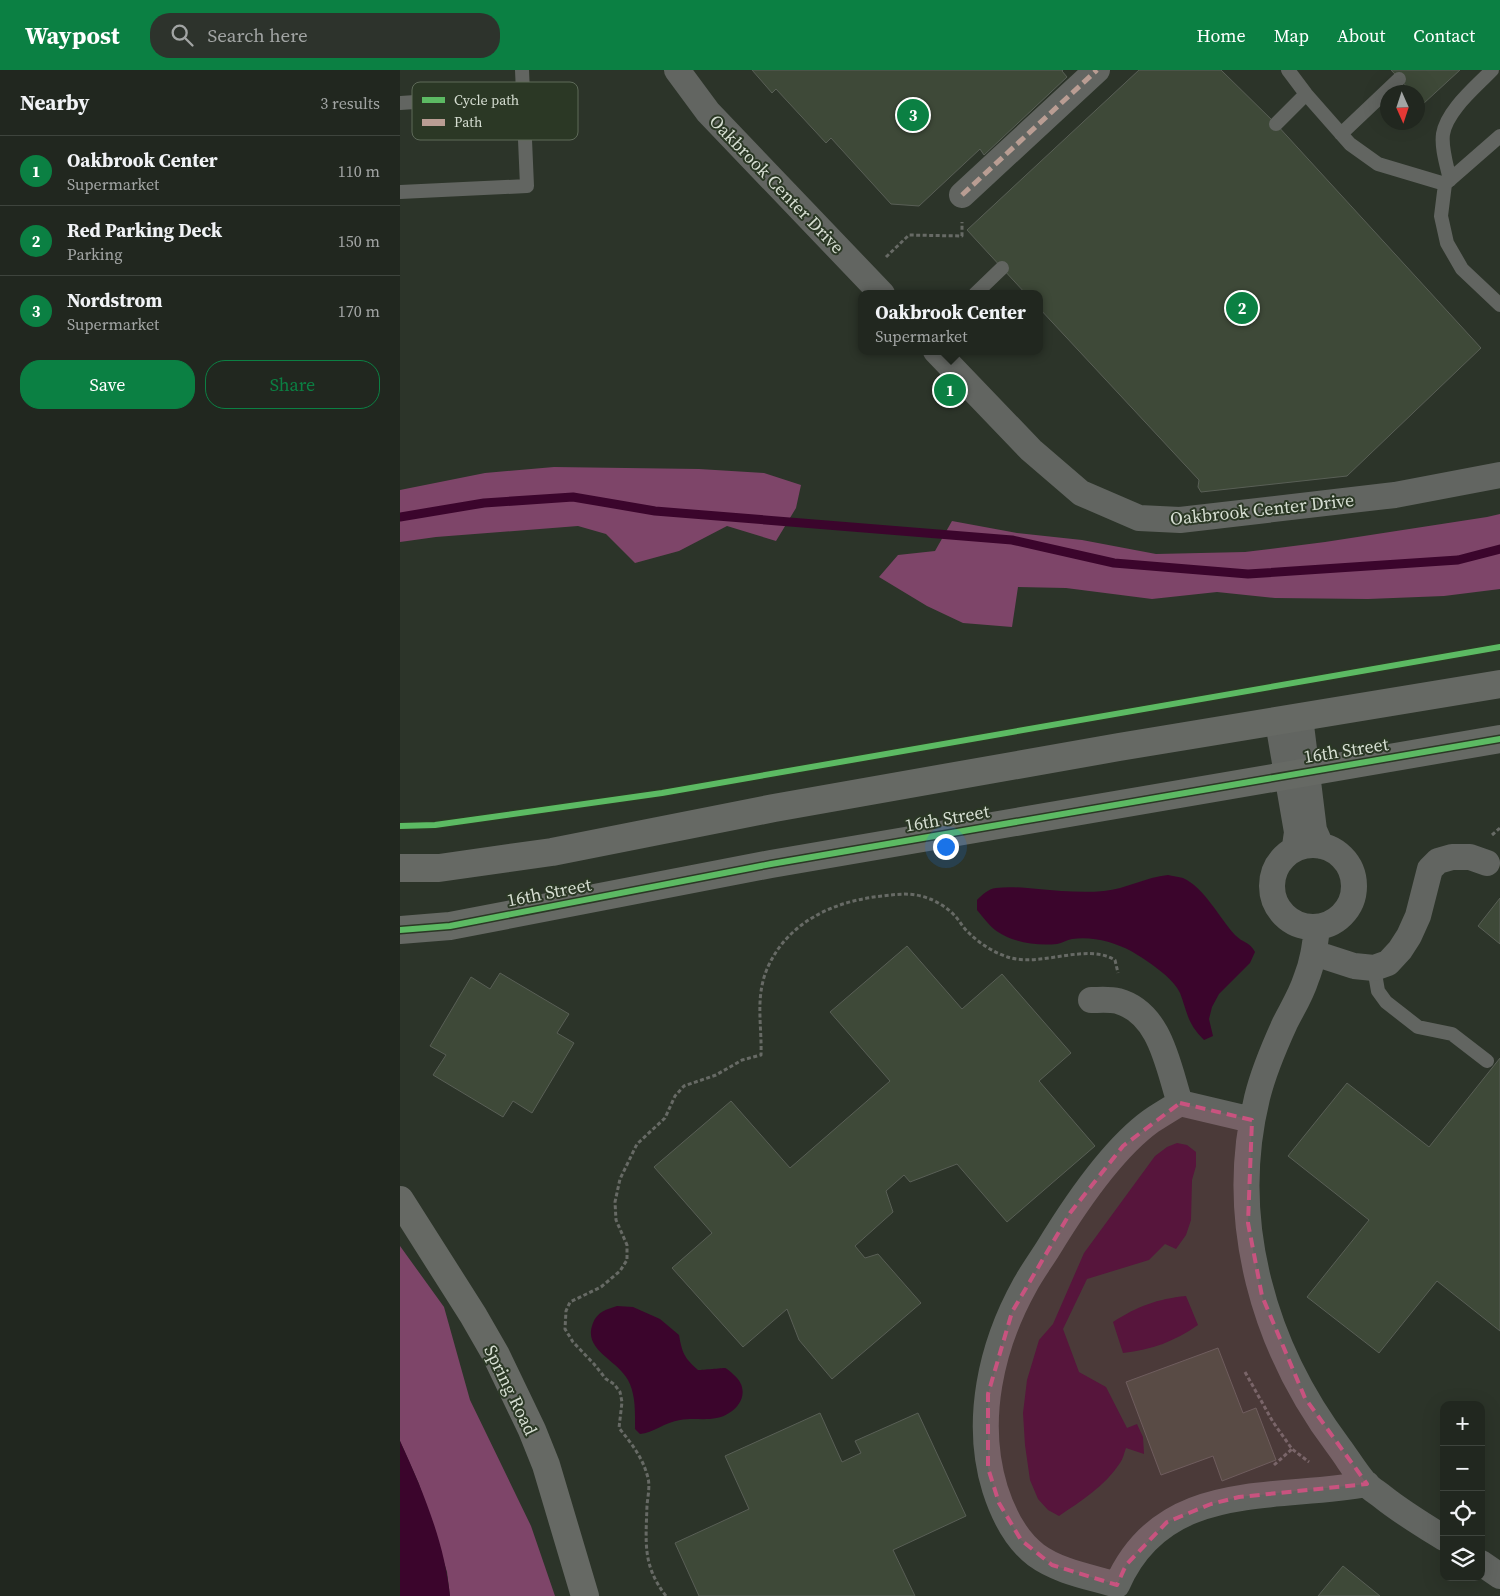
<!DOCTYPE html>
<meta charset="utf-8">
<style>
:root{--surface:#21271f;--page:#2d332c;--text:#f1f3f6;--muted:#a2a5a4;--line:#3e443d;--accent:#0b8043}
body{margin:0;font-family:"Source Serif 4",serif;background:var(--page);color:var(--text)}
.controls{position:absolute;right:15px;bottom:15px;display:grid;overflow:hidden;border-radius:10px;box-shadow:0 5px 20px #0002}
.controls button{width:45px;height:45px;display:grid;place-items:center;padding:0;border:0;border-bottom:1px solid var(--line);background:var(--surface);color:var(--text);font:25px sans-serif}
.compass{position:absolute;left:980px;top:15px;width:45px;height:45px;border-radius:50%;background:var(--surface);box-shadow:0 5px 20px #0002;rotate:177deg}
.you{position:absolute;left:545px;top:776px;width:18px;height:18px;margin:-12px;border:4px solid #fff;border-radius:50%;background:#1a73e8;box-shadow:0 0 0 8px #1a73e833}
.badge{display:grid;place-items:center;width:32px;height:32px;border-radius:50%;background:var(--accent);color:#fff;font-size:16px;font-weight:700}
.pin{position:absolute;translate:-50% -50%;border:2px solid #fff;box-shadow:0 1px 5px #0006}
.popup{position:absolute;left:458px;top:220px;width:185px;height:65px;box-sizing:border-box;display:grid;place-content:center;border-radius:10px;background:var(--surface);filter:drop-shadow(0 1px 4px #0005);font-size:16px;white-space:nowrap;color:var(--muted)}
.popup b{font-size:19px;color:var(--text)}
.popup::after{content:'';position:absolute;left:50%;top:100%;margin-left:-10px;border:10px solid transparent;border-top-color:var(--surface)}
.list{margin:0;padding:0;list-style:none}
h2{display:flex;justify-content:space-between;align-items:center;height:65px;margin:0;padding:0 20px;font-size:21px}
h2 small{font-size:16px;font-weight:400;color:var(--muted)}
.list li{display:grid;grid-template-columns:32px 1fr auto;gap:15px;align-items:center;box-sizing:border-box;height:70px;padding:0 20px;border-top:1px solid var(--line)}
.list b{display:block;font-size:19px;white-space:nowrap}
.list p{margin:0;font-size:16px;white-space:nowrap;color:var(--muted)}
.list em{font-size:16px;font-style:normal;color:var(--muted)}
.actions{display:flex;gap:10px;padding:15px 20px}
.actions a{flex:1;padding:11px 0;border:1px solid var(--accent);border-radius:20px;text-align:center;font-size:18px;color:var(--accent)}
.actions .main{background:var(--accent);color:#fff}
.icon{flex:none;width:28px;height:28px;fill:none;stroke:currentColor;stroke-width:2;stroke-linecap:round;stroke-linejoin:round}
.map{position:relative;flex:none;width:1100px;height:1526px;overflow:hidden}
header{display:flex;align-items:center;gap:30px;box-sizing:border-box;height:70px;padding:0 25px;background:var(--accent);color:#fff}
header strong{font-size:24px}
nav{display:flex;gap:28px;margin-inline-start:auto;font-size:18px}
.search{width:350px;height:45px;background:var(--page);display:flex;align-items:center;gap:12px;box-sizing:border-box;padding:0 18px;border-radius:20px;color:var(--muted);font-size:19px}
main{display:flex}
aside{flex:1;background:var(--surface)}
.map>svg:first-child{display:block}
.forest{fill:#7e4569}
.water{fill:#3b052c}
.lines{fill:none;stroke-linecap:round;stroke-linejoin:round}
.stream{stroke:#3b052c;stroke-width:9}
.building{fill:#3e4938;stroke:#595f56}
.path{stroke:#676a65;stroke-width:3;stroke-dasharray:4 2.5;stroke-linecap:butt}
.lane{stroke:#626561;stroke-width:14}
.street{stroke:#626561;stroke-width:26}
.secondary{stroke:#666964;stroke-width:28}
.quiet{stroke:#b99d93;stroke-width:5;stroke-dasharray:10 5;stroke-linecap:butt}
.cycleway-casing{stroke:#2b3825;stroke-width:9}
.cycleway{stroke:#5cba63;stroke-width:6}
.marked{fill:#c8537f;fill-opacity:0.2;stroke:#c8537f;stroke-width:4;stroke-dasharray:10 6;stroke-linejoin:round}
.labels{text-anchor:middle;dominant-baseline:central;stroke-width:4;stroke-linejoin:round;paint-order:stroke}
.street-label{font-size:18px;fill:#d6ded2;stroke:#2b3825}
.key{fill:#2b3825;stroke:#5e6a59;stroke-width:1}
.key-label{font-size:14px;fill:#d6ded2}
</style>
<header>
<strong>Waypost</strong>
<div class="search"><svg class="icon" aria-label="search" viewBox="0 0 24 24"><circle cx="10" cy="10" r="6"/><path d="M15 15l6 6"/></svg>Search here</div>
<nav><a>Home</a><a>Map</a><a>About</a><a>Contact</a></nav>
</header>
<main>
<aside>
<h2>Nearby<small>3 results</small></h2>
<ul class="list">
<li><span class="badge">1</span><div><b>Oakbrook Center</b><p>Supermarket</p></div><em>110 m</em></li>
<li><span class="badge">2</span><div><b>Red Parking Deck</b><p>Parking</p></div><em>150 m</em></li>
<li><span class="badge">3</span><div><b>Nordstrom</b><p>Supermarket</p></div><em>170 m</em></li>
</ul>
<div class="actions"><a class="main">Save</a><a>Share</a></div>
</aside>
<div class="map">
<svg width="1100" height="1526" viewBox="0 0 1100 1526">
<rect width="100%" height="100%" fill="#2c3429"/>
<path class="forest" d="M154,397L299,399L364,403L401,415L396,438L376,471L327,456L279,481L235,493L206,464L178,456L36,467L0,472V420L85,403Z
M1100,444V519L1044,526L968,529L875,528L817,522L752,529L666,518L618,517L612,557L563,553L527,536L479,507L498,485L535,481L552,451L617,463L682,470L756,484L845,482L925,472L1087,447Z
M0,1176L44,1237L70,1330L131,1456L155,1526H50L47,1502L19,1414L0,1371Z"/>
<path class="water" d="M768,805C772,806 779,807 783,808C804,817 820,849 835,865C843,873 850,872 855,882L850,893L819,924L812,937L809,949L813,966L804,970C787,953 788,944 780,923C773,907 746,890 731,881C714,872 692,866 672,869C667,870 662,873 657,874C638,876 615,873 598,862C590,857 583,847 577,840V830C582,825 588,819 596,818C610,816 625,818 638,819C660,821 682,823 704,821C726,819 746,807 768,805Z
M777,1073L787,1075L796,1082V1096L792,1110L791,1150L786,1165L776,1179L765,1174L749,1190L687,1209L663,1259L679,1302L706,1317L727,1358L737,1354L743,1367L744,1384L726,1378C724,1383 723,1389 720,1393C705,1416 681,1431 659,1446L648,1440L638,1429L630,1410L625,1375L623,1343L627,1310L639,1270L653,1254L684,1183L755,1086L767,1077Z
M786,1226L798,1255C775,1271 752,1280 723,1283L713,1252C738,1236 757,1229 786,1226Z
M217,1236L233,1237L260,1249L279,1265C282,1282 284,1288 298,1300C303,1300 322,1298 325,1298C328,1299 332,1303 334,1305C348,1317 344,1334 329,1343C315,1353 296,1347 280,1350C265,1352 253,1363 240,1364L235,1359C235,1343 236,1325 228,1310C217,1289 182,1280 193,1253C197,1242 207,1239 217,1236Z
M0,1371C22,1418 45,1474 50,1526H0Z"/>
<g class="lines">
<path class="stream" d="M0,447L84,433L173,427L255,441L612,470L714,493L848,504L1058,490L1100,479"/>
</g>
<path class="building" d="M352,0H663L662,1L667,7L584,85L580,79L519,136L491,134L431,68L426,73L376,19L372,23Z
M739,0H821L876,54L1081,278L947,406L801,422L798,417L799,410L639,238V224H626L567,160Z
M991,0H1060L1023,34L1018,28V22H1012Z
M1100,828V874L1078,856Z
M507,876L562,939L602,904L671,983L639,1011L695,1076L607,1152L557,1094L510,1112L504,1105L486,1121L493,1142L455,1176L465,1188L478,1184L521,1233L432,1309L399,1270L387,1239L343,1277L272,1198L312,1163L254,1097L331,1031L390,1098L490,1011L430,942Z
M100,903L169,944L157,963L174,973L132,1043L113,1031L103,1047L33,1005L46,985L30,976L71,907L90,919Z
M1100,988V1261L1037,1211L979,1283L907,1227L969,1150L888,1086L947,1013L1029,1077Z
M818,1278L843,1343L856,1338L876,1390L822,1411L813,1386L761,1405L726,1312Z
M420,1343L442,1392L461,1383L455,1371L518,1343L566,1446L493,1480L515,1526H299L275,1473L349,1439L325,1386Z
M943,1496L980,1526H918Z"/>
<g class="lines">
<path class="path" d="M486,187L509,165L562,166V152
M1092,765L1100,758
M845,1302L873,1352L892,1379L909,1392
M874,1395L892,1379
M266,1526C242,1495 246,1472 247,1435C248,1426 250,1416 248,1408C243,1388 232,1374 219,1358L222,1332L220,1322L214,1314L206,1309L194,1294L173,1272L165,1259L166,1241L170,1232L201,1217L220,1201L227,1190V1175L216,1150L215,1132L220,1109L237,1074L265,1048L275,1026L284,1016L316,1005L342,990L361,985C362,955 355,928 367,899C387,852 434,831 482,826C499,824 513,822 530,829C538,832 549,839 555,846C560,851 563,858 569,863C580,874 596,884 611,888C644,896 687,873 715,890L718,903"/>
<path class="lane" d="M888,0L906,24L950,74L978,94L1045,114L1041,146L1047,173L1062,199L1100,235
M0,33L123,25
M876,54L906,24
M941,64L999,9
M1050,110C1047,96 1041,78 1043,64C1047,40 1076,17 1092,0
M1045,114L1100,66
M0,122L127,116L122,0
M575,224L602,198
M974,898L978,921L986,932L1018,957L1052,964L1087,991"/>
<path class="street" d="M277,0L308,42L482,224
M562,125L697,0
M536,281L631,380L681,423L739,448L780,450L995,425L1100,405
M900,647L914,760L921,776
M878,652L897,762L895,776
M872 816a41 41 0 1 1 82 0a41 41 0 1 1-82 0Z
M917,858C915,875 913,892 906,909C901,925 892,939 885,953C874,977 863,1003 857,1028C827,1151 864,1278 939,1377C948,1389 956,1403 966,1414C971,1419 978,1423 984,1428C1003,1443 1023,1455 1044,1468
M914,883L954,896L974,898L988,893L1000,880L1009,866L1018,846L1030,799L1038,791L1052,787H1070L1087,793
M691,930C699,930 710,929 718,931C761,943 768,997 780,1033
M852,1050L780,1033C770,1039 760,1045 751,1051C711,1080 674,1136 649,1177C641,1190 632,1202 625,1215C591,1276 574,1351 595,1419C603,1444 615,1469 636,1485C659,1502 691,1507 717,1515C763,1409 873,1431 967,1414
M1081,1493L1100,1506"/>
<path class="secondary" d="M0,798H39L152,782L374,738L719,677L1100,614
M0,860L50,856L371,794L1100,669
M0,1130L73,1245L96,1285L132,1360L146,1395L185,1526"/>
<path class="quiet" d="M562,125L697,0"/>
<defs>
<path id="cycleway" d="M0,756L35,755L262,723L1100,577
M0,860L50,856L371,794L1100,669"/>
</defs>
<use href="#cycleway" class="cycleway-casing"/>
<use href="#cycleway" class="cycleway"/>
</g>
<path class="marked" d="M780,1033L852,1050L848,1153L862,1226L905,1328L967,1414L839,1427L811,1434L767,1452L726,1495L717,1515L652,1495L621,1470L599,1433L588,1398V1324L612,1242L670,1143L723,1076Z"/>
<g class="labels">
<g class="street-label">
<text transform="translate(377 114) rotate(46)">Oakbrook Center Drive</text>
<text transform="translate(862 439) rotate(-6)">Oakbrook Center Drive</text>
<text transform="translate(946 680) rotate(-9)">16th Street</text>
<text transform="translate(547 748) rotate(-10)">16th Street</text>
<text transform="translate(149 822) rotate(-11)">16th Street</text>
<text transform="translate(111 1320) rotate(64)">Spring Road</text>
</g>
</g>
<rect x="12" y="12" width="166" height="58" rx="8" class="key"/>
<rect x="22" y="27" width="23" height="6" fill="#5cba63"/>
<rect x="22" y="49" width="23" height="7" fill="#b99d93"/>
<g class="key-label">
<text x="54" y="35">Cycle path</text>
<text x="54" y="57">Path</text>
</g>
</svg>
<div class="controls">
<button>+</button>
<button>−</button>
<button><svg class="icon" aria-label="locate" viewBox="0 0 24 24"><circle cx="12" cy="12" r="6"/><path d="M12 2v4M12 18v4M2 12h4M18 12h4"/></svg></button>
<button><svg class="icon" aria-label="layers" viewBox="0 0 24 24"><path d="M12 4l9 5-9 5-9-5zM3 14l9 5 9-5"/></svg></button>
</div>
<svg class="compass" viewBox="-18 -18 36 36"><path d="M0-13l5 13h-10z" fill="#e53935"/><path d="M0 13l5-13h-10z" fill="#a2a5a4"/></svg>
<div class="you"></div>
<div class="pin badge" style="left:550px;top:320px">1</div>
<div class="popup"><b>Oakbrook Center</b>Supermarket</div>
<div class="pin badge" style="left:842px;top:238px">2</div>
<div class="pin badge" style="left:513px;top:45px">3</div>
</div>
</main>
